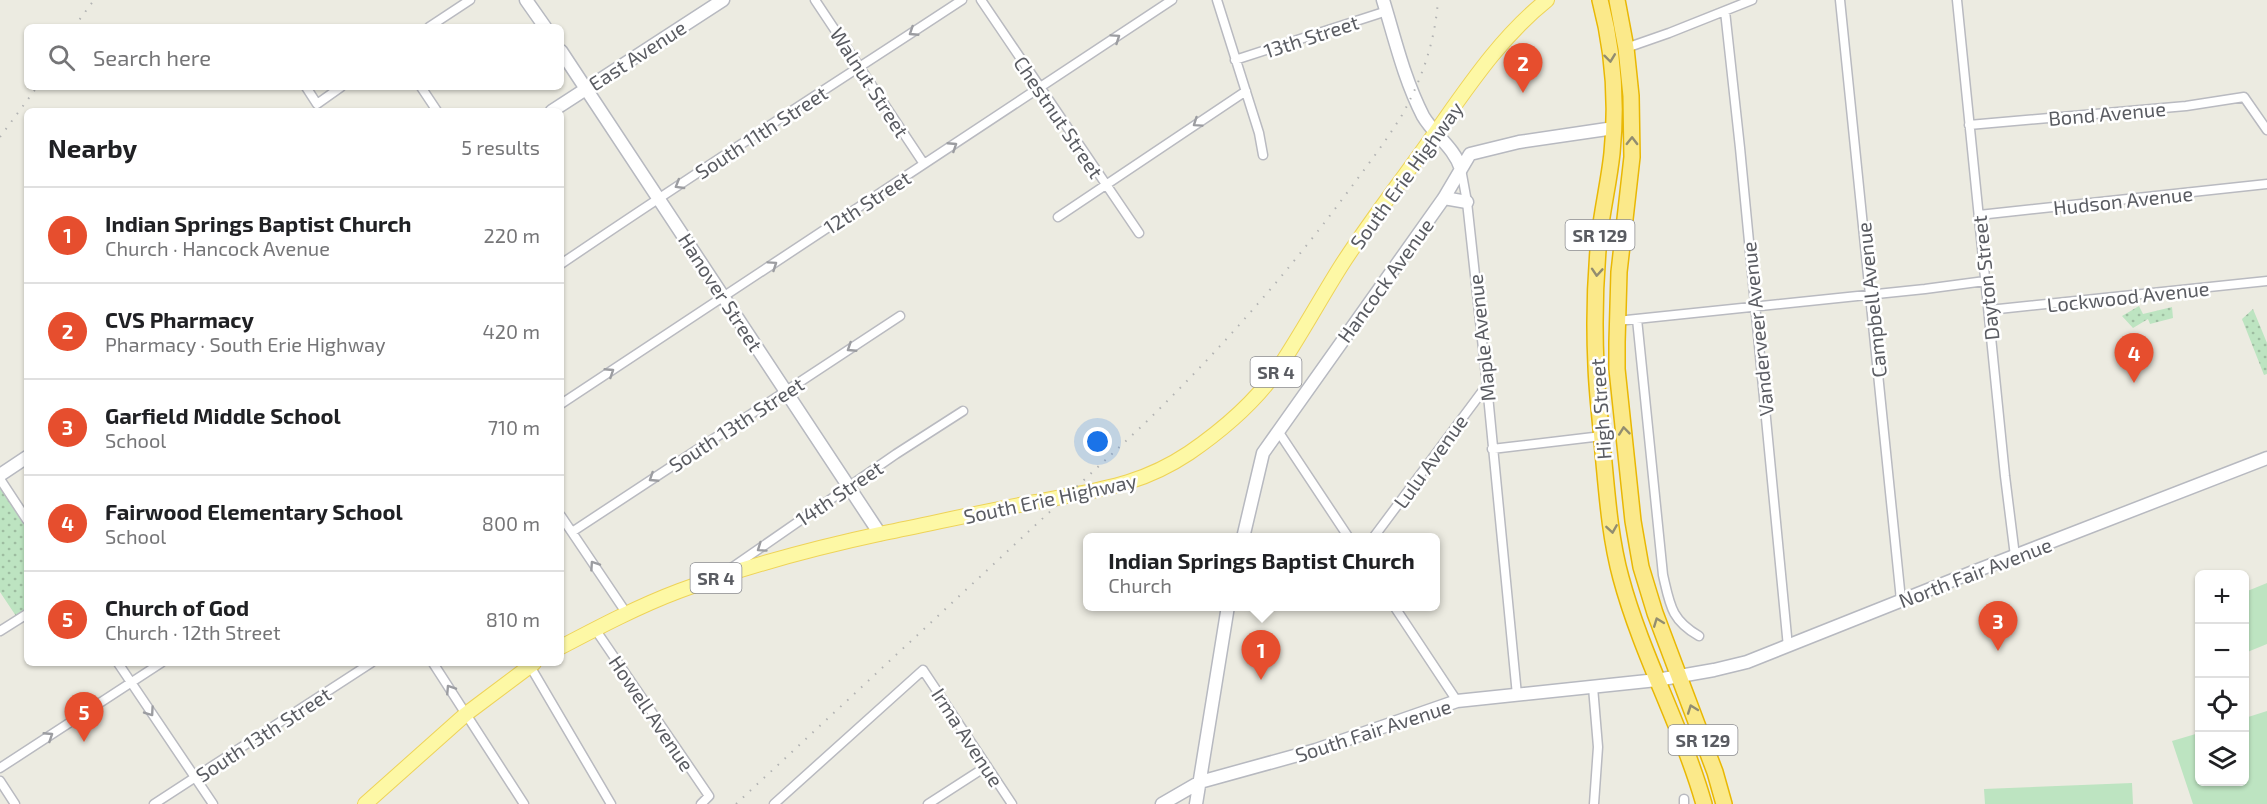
<!DOCTYPE html>
<meta charset="utf-8">
<style>
:root{--surface:#fff;--page:#f2f2f2;--text:#202124;--muted:#757577;--line:#e0e0e0;--accent:#e64e2e}
body{margin:0;font-family:"Exo 2",sans-serif;background:var(--page);color:var(--text)}
.controls{position:absolute;right:18px;bottom:18px;display:grid;overflow:hidden;border-radius:9px;box-shadow:0 2px 4px #0004}
.controls button{width:54px;height:54px;display:grid;place-items:center;padding:0;border:0;border-bottom:2px solid var(--line);background:var(--surface);color:var(--text);font:30px sans-serif}
.you{position:absolute;left:1098px;top:442px;width:21px;height:21px;margin:-15px;border:4px solid #fff;border-radius:50%;background:#1a73e8;box-shadow:0 0 0 9px #1a73e833}
.badge{display:grid;place-items:center;width:39px;height:39px;border-radius:50%;background:var(--accent);color:#fff;font-size:20px;font-weight:700}
.pin{position:absolute;translate:-50% -50px;filter:drop-shadow(0 2px 3px #0008)}
.pin::after{content:'';position:absolute;top:32px;width:21px;height:18px;background:inherit;clip-path:polygon(0 0,100% 0,50% 100%)}
.popup{position:absolute;left:1083px;top:533px;width:357px;height:78px;box-sizing:border-box;display:grid;place-content:center;border-radius:9px;background:var(--surface);filter:drop-shadow(0 2px 4px #0005);font-size:20px;white-space:nowrap;color:var(--muted)}
.popup b{font-size:22px;color:var(--text)}
.popup::after{content:'';position:absolute;left:50%;top:100%;margin-left:-12px;border:12px solid transparent;border-top-color:var(--surface)}
.list{margin:0;padding:0;list-style:none}
h2{display:flex;justify-content:space-between;align-items:center;height:78px;margin:0;padding:0 24px;font-size:26px}
h2 small{font-size:20px;font-weight:400;color:var(--muted)}
.list li{display:grid;grid-template-columns:39px 1fr auto;gap:18px;align-items:center;box-sizing:border-box;height:96px;padding:0 24px;border-top:2px solid var(--line)}
.list b{display:block;font-size:22px;white-space:nowrap}
.list p{margin:0;font-size:20px;white-space:nowrap;color:var(--muted)}
.list em{font-size:20px;font-style:normal;color:var(--muted)}
.icon{flex:none;width:33px;height:33px;fill:none;stroke:currentColor;stroke-width:2;stroke-linecap:round;stroke-linejoin:round}
.map{position:relative;flex:none;width:2267px;height:804px;overflow:hidden}
.search{position:absolute;background:var(--surface);box-shadow:0 2px 4px #0004;left:24px;top:24px;width:540px;height:66px;display:flex;align-items:center;gap:15px;box-sizing:border-box;padding:0 21px;border-radius:9px;color:var(--muted);font-size:22px}
.panel{position:absolute;background:var(--surface);box-shadow:0 2px 4px #0004;left:24px;top:108px;width:540px;height:558px;border-radius:9px}
.map>svg:first-child{display:block}
.grass{fill:#bde4c1}
.park{fill:url(#park-dots)}
.lines{fill:none;stroke-linecap:round;stroke-linejoin:round}
.street-casing{stroke:#b9bac0;stroke-width:11}
.secondary-casing{stroke:#b7b9c0;stroke-width:15}
.primary-casing{stroke:#eed358;stroke-width:16}
.highway-casing{stroke:#e9b804;stroke-width:18}
.street{stroke:#fff;stroke-width:8}
.secondary{stroke:#fff;stroke-width:12}
.primary{stroke:#fdf8a5;stroke-width:14}
.highway{stroke:#fbe98a;stroke-width:15}
.rail{stroke:#b2b3b3;stroke-width:2;stroke-dasharray:1.5 8;stroke-linecap:butt}
.oneway{stroke:#9c9da1}
.oneway2{stroke:#928d70}
.labels{text-anchor:middle;dominant-baseline:central;stroke-width:5;stroke-linejoin:round;paint-order:stroke}
.shield{fill:#fff;stroke:#8c8d91;stroke-width:1.5}
.shield-label{font-size:18px;font-weight:bold;fill:#5a5c62}
.street-label{font-size:20px;fill:#5a5c62;stroke:#fff}
</style>
<div class="map">
<svg width="2267" height="804" viewBox="0 0 2267 804">
<defs>
<pattern id="park-dots" width="8" height="8" patternUnits="userSpaceOnUse" patternTransform="scale(1.5)"><rect width="8" height="8" fill="#bde4c1"/><path d="M2 2h.1M6 6h.1" fill="none" stroke="#9dbca0" stroke-width="1.8" stroke-linecap="round"/></pattern>
</defs>
<rect width="100%" height="100%" fill="#ecebe1"/>
<path class="grass" d="M2267,583V644L2245,653V592Z
M2267,711V804H2193L2172,741L2199,733L2200,782H2244L2245,718Z
M2132,783L2133,804H1985L1984,789Z"/>
<path class="park" d="M2139,306L2143,314L2172,307L2173,318L2150,324L2148,319L2133,328L2122,316Z
M2253,309L2267,343V374L2264,375L2242,319Z
M0,479L27,520V614L18,619L0,592Z"/>
<g class="lines">
<defs>
<path id="street" d="M815,0L924,164
M981,0L1139,233
M1217,0L1259,133L1263,155
M1840,0L1901,600
M1957,0L2005,476L2015,556
M1725,11L1740,148L1788,647
M429,27L470,0
M1626,48L1669,33L1752,0
M1235,60L1387,11
M306,87L317,104L341,87
M421,87L437,111
M1969,125L2186,106L2244,97L2267,130
M1461,169L1467,202L1487,385L1517,695
M1979,215L2267,184
M1058,217L1246,91
M561,264C693,174 828,88 962,0
M1989,310L2267,281
M1637,319L1663,575C1670,605 1671,620 1699,636
M1617,321L1925,289L1985,281
M561,404L1172,0
M1278,431L1349,538
M1492,449L1602,436
M0,479L27,520
M561,516L627,614
M572,532L900,316
M1373,538L1487,385
M727,571L896,454L963,411
M1394,606L1457,701
M595,629L709,796L701,804
M0,631L27,614
M118,663L213,804
M433,663L524,804
M530,666L611,804
M1593,687L1598,747L1594,804
M0,768L161,663
M0,781L15,804
M1684,799V804
M154,804L371,663
M774,804L923,670L1012,804
M928,804L987,766"/>
<path id="secondary" d="M526,0L545,27
M1383,0C1395,39 1404,79 1423,116C1434,135 1454,147 1461,169
M561,51L880,534
M552,111L723,0
M1444,198L1467,202
M0,475L27,457
M1243,538L1263,453L1444,198L1470,154L1519,142L1614,128
M1162,804L1200,782L1316,750L1457,701L1657,680L1714,670L1747,662L1973,572L2267,458
M1196,804L1228,606"/>
<path id="primary" d="M561,647C599,627 639,606 679,591C746,566 814,548 884,533C934,523 985,511 1036,502C1095,490 1138,487 1189,453C1221,431 1253,404 1276,372C1299,338 1319,301 1341,266C1368,224 1399,184 1428,143C1464,93 1498,39 1547,0
M365,804L466,714L534,663"/>
<path id="highway" d="M1600,0C1613,49 1617,103 1612,153C1609,182 1602,210 1599,239C1595,281 1594,324 1596,366C1597,395 1601,424 1603,452C1607,494 1610,538 1621,578C1642,656 1682,727 1704,804
M1617,0L1626,48L1631,96L1632,157L1619,272L1617,342V369L1633,521L1641,567L1655,613L1715,772L1724,804"/>
</defs>
<use href="#street" class="street-casing"/>
<use href="#secondary" class="secondary-casing"/>
<use href="#primary" class="primary-casing"/>
<use href="#highway" class="highway-casing"/>
<use href="#street" class="street"/>
<use href="#secondary" class="secondary"/>
<use href="#primary" class="primary"/>
<use href="#highway" class="highway"/>
<path class="rail" d="M74,27L94,0
M0,137L37,87
M736,804L1143,425C1214,356 1279,283 1338,205C1360,175 1383,146 1402,115C1422,79 1435,42 1438,0"/>
</g>
<defs><path id="oneway-chevron" d="M-2-3.5L2.5 0L-2 3.5" fill="none" stroke-width="1.6" stroke-linecap="round" stroke-linejoin="round" transform="scale(1.5)"/></defs>
<g class="oneway">
<use href="#oneway-chevron" transform="translate(913 32) rotate(147)"/>
<use href="#oneway-chevron" transform="translate(1116 38) rotate(-34)"/>
<use href="#oneway-chevron" transform="translate(1197 123) rotate(146)"/>
<use href="#oneway-chevron" transform="translate(953 146) rotate(-33)"/>
<use href="#oneway-chevron" transform="translate(679 185) rotate(149)"/>
<use href="#oneway-chevron" transform="translate(773 265) rotate(-34)"/>
<use href="#oneway-chevron" transform="translate(851 348) rotate(147)"/>
<use href="#oneway-chevron" transform="translate(610 372) rotate(-33)"/>
<use href="#oneway-chevron" transform="translate(653 478) rotate(147)"/>
<use href="#oneway-chevron" transform="translate(761 548) rotate(145)"/>
<use href="#oneway-chevron" transform="translate(594 565) rotate(-124)"/>
<use href="#oneway-chevron" transform="translate(450 689) rotate(-123)"/>
<use href="#oneway-chevron" transform="translate(150 712) rotate(55)"/>
<use href="#oneway-chevron" transform="translate(49 736) rotate(-33)"/>
</g>
<g class="oneway2">
<use href="#oneway-chevron" transform="translate(1610 58) rotate(83)"/>
<use href="#oneway-chevron" transform="translate(1632 141) rotate(-89)"/>
<use href="#oneway-chevron" transform="translate(1597 272) rotate(94)"/>
<use href="#oneway-chevron" transform="translate(1624 431) rotate(-96)"/>
<use href="#oneway-chevron" transform="translate(1612 529) rotate(81)"/>
<use href="#oneway-chevron" transform="translate(1658 622) rotate(-111)"/>
<use href="#oneway-chevron" transform="translate(1692 709) rotate(-110)"/>
</g>
<g class="labels">
<g class="shield">
<rect x="1565.5" y="220" width="69" height="30" rx="4.5"/>
<rect x="1250.5" y="357" width="51" height="30" rx="4.5"/>
<rect x="690.5" y="563" width="51" height="30" rx="4.5"/>
<rect x="1668.5" y="725" width="69" height="30" rx="4.5"/>
</g>
<g class="shield-label">
<text x="1600" y="235">SR 129</text>
<text x="1276" y="372">SR 4</text>
<text x="716" y="578">SR 4</text>
<text x="1703" y="740">SR 129</text>
</g>
<g class="street-label">
<text transform="translate(1311 36) rotate(-18)">13th Street</text>
<text transform="translate(637 55) rotate(-33)">East Avenue</text>
<text transform="translate(870 82) rotate(57)">Walnut Street</text>
<text transform="translate(2107 113) rotate(-5)">Bond Avenue</text>
<text transform="translate(1059 117) rotate(56)">Chestnut Street</text>
<text transform="translate(761 132) rotate(-33)">South 11th Street</text>
<text transform="translate(1406 175) rotate(-54)">South Erie Highway</text>
<text transform="translate(2123 200) rotate(-6)">Hudson Avenue</text>
<text transform="translate(867 202) rotate(-33)">12th Street</text>
<text transform="translate(1985 278) rotate(-96)">Dayton Street</text>
<text transform="translate(1385 280) rotate(-54)">Hancock Avenue</text>
<text transform="translate(721 292) rotate(57)">Hanover Street</text>
<text transform="translate(2128 296) rotate(-6)">Lockwood Avenue</text>
<text transform="translate(1871 300) rotate(-96)">Campbell Avenue</text>
<text transform="translate(1757 329) rotate(-96)">Vanderveer Avenue</text>
<text transform="translate(1481 338) rotate(-96)">Maple Avenue</text>
<text transform="translate(1600 409) rotate(-94)">High Street</text>
<text transform="translate(736 424) rotate(-33)">South 13th Street</text>
<text transform="translate(1430 461) rotate(-54)">Lulu Avenue</text>
<text transform="translate(839 493) rotate(-34)">14th Street</text>
<text transform="translate(1050 498) rotate(-12)">South Erie Highway</text>
<text transform="translate(1975 572) rotate(-21)">North Fair Avenue</text>
<text transform="translate(652 713) rotate(56)">Howell Avenue</text>
<text transform="translate(1373 730) rotate(-18)">South Fair Avenue</text>
<text transform="translate(263 734) rotate(-33)">South 13th Street</text>
<text transform="translate(968 737) rotate(57)">Irma Avenue</text>
</g>
</g>
</svg>
<div class="controls">
<button>+</button>
<button>−</button>
<button><svg class="icon" aria-label="locate" viewBox="0 0 24 24"><circle cx="12" cy="12" r="6"/><path d="M12 2v4M12 18v4M2 12h4M18 12h4"/></svg></button>
<button><svg class="icon" aria-label="layers" viewBox="0 0 24 24"><path d="M12 4l9 5-9 5-9-5zM3 14l9 5 9-5"/></svg></button>
</div>
<div class="you"></div>
<div class="pin badge" style="left:1261px;top:680px">1</div>
<div class="popup"><b>Indian Springs Baptist Church</b>Church</div>
<div class="pin badge" style="left:1523px;top:93px">2</div>
<div class="pin badge" style="left:1998px;top:651px">3</div>
<div class="pin badge" style="left:2134px;top:383px">4</div>
<div class="pin badge" style="left:84px;top:742px">5</div>
<div class="search"><svg class="icon" aria-label="search" viewBox="0 0 24 24"><circle cx="10" cy="10" r="6"/><path d="M15 15l6 6"/></svg>Search here</div>
<section class="panel">
<h2>Nearby<small>5 results</small></h2>
<ul class="list">
<li><span class="badge">1</span><div><b>Indian Springs Baptist Church</b><p>Church · Hancock Avenue</p></div><em>220 m</em></li>
<li><span class="badge">2</span><div><b>CVS Pharmacy</b><p>Pharmacy · South Erie Highway</p></div><em>420 m</em></li>
<li><span class="badge">3</span><div><b>Garfield Middle School</b><p>School</p></div><em>710 m</em></li>
<li><span class="badge">4</span><div><b>Fairwood Elementary School</b><p>School</p></div><em>800 m</em></li>
<li><span class="badge">5</span><div><b>Church of God</b><p>Church · 12th Street</p></div><em>810 m</em></li>
</ul>
</section>
</div>
